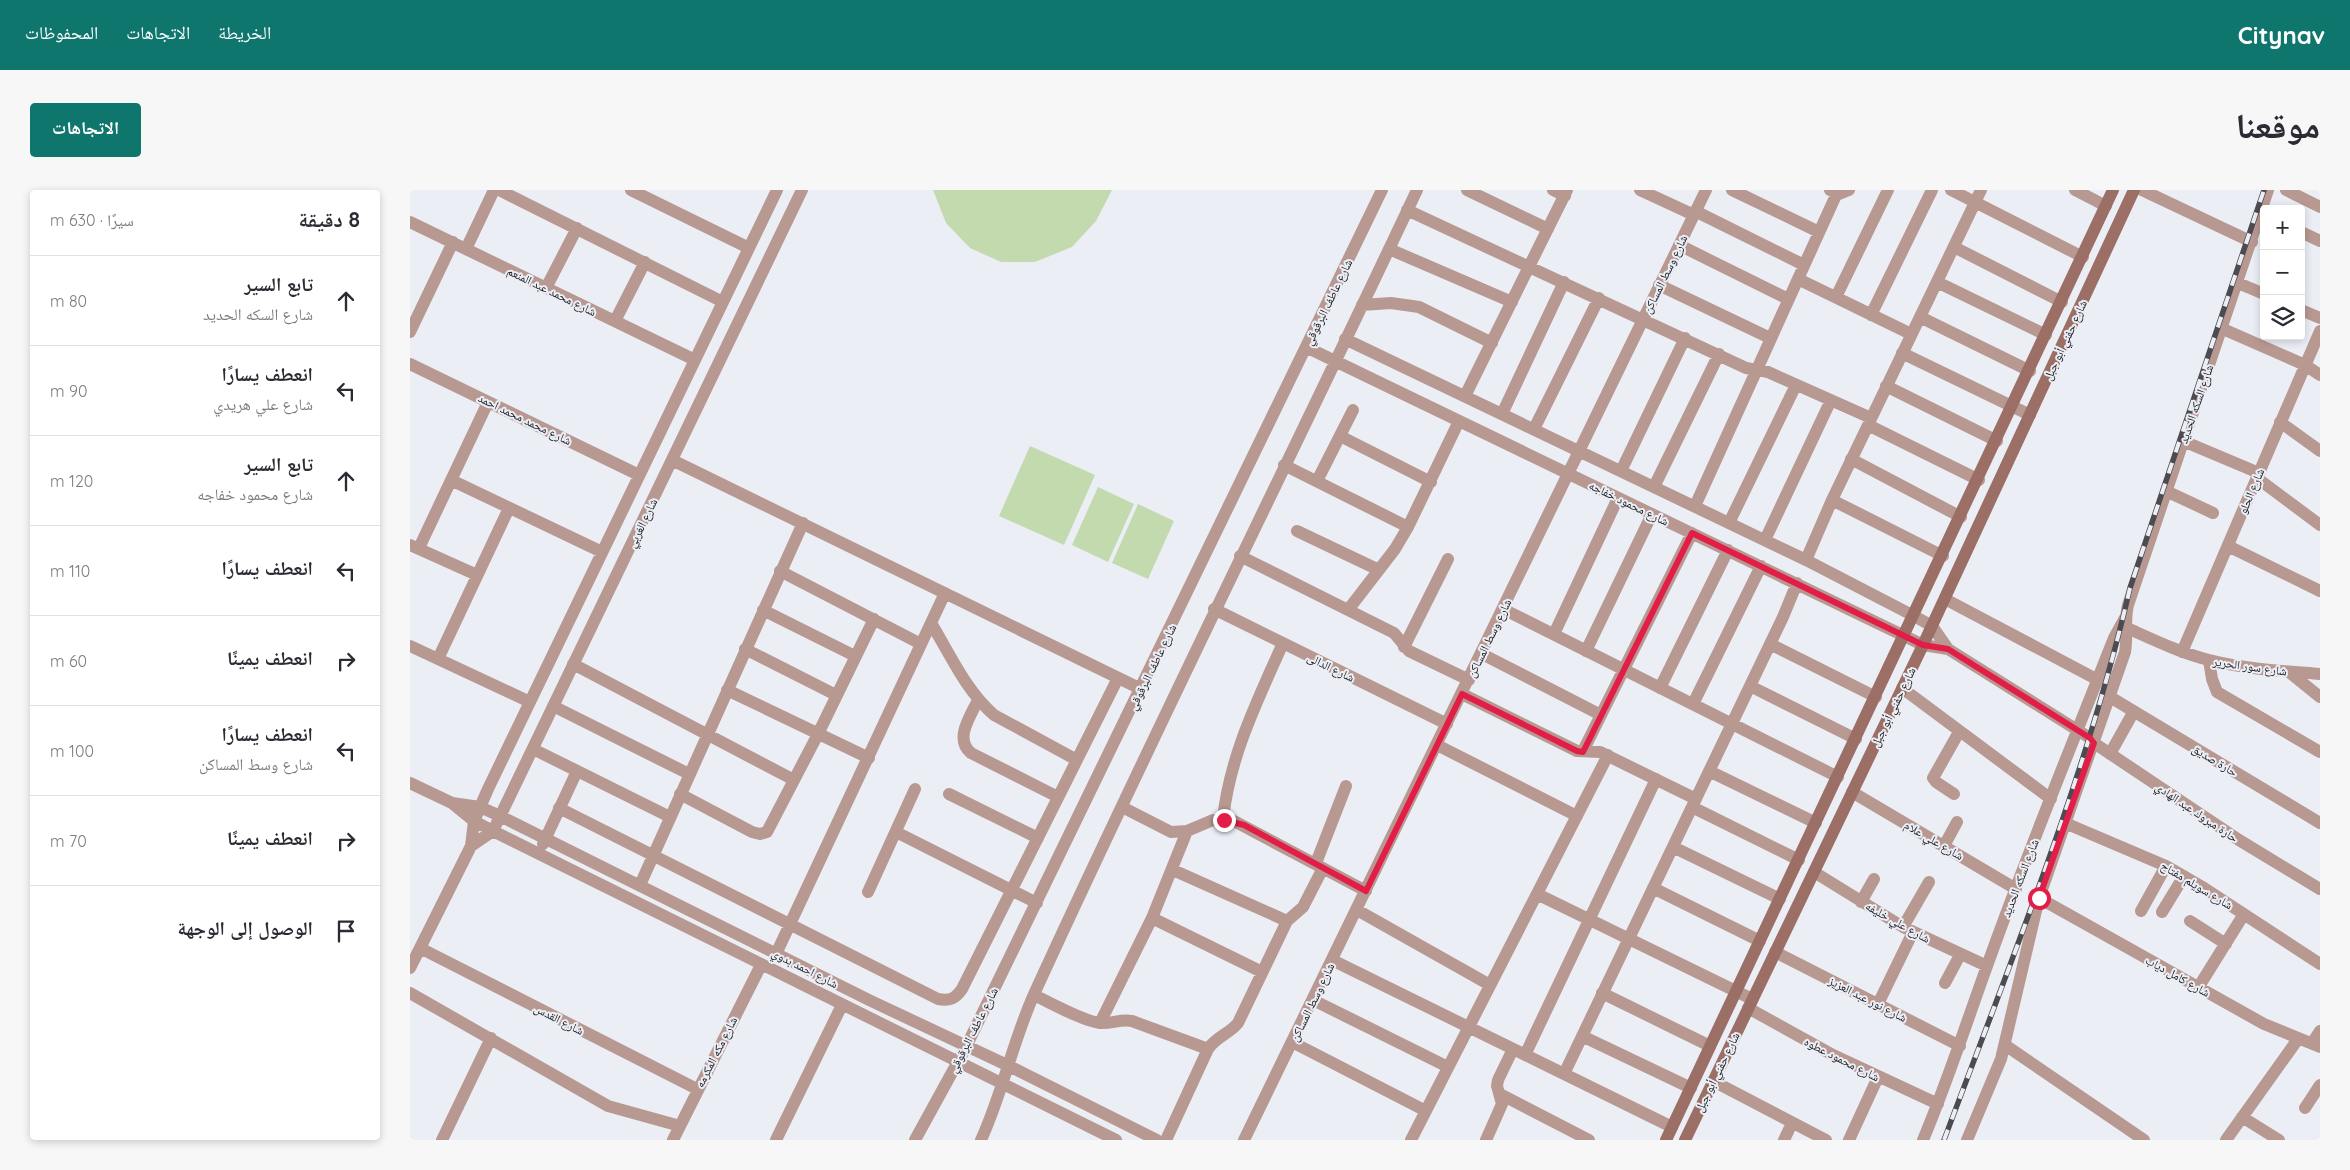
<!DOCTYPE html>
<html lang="ar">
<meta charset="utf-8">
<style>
:root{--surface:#fff;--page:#f7f7f7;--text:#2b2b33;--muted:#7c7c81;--line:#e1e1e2;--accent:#0f766e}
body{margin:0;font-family:Quicksand,"Noto Naskh Arabic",sans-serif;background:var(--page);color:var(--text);direction:rtl}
.controls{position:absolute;right:15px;top:15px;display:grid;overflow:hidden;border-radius:5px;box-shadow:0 2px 8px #0003}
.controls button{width:45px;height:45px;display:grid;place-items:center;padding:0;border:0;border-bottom:1px solid var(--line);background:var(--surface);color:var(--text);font:25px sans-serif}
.stop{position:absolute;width:15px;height:15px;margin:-11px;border:4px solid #e11d48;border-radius:50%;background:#fff}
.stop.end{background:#e11d48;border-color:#fff;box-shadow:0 1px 5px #0008}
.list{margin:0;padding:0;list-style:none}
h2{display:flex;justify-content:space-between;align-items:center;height:65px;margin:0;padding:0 20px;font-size:21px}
h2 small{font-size:16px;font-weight:400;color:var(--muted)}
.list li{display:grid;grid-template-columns:32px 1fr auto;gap:15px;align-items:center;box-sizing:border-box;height:90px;padding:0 20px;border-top:1px solid var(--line)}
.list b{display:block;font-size:19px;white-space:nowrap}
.list p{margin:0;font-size:16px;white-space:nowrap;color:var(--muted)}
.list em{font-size:16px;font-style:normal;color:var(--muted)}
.icon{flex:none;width:28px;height:28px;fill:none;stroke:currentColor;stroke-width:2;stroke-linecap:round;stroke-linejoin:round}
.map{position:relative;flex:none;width:1910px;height:950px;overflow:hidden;direction:ltr;border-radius:5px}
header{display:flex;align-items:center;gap:30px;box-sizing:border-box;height:70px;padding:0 25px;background:var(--accent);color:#fff}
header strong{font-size:24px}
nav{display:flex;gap:28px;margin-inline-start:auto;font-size:18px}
.intro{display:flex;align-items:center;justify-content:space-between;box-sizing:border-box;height:120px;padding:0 30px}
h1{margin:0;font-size:35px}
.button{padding:12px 22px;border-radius:5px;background:var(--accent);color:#fff;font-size:18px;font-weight:700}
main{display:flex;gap:30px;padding:0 30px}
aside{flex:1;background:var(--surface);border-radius:5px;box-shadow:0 2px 8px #0003}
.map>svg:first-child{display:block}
.green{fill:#c3daaf}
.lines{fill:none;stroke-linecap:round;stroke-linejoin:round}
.street{stroke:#b89992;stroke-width:12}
.secondary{stroke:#9c6f66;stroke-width:12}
.rail-casing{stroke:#4c4c50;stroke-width:5.5}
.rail{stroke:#eceef6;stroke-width:4;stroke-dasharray:11;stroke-linecap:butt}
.route{stroke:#e11d48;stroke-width:6}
.labels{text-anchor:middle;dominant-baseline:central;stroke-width:4;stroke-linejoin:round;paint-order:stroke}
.street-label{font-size:12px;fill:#232326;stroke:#eceef6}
</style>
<header>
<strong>Citynav</strong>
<nav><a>الخريطة</a><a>الاتجاهات</a><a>المحفوظات</a></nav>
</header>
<div class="intro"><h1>موقعنا</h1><a class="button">الاتجاهات</a></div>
<main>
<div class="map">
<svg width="1910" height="950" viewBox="0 0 1910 950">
<rect width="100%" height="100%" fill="#eceef6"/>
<path class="green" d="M523,0H702L686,31L662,57L625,72H591L560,58L536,33Z
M620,256L685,285L654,355L589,326Z
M688,297L724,314L698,372L662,355Z
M728,314L764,331L738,389L702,373Z"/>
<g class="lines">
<path class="street" d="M89,0L313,112
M221,0L339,58
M1057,0L1138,39
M1143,0L1155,6
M1230,0L1284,25
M1322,0L1409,42
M1420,0L1429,4L1439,0
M1541,0L1673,67
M1665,0L1696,16
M1732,0L1842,52
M1876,0L1910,17
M997,20L1336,178L1358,182L1461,228
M1285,21L1394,75
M0,32L285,170
M1891,42L1910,51
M1269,55L1378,109
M1544,57L1652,112
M56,59L84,0
M979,59L1102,112
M1388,89L1501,144
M1527,92L1636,145
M1828,93L1854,104
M1249,95L1360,148
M136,98L167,38
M1426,107L1478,0
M952,115L981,113L1009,117L1082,153
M1891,120L1910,128
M1461,125L1522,0
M1510,127L1620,181
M205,131L235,72
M1813,139L1895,175L1910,185
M0,142L43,52
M935,149L1396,370L1504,426L1522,436L1538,459L1680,548L1684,553L1829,650L1910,699
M896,157L1513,455L1538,459
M1492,163L1620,225
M0,174L229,285
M1476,196L1587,251
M1055,206L1157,0
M1092,224L1154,92
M1870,232L1910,261
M1458,235L1569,290
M1124,239L1189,108
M930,246L1021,292
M1773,251L1849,283
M1441,269L1551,327
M262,270L731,499
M874,275L998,337
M1211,281L1275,148
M1847,288L1910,335
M41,290L192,362
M907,291L943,220
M1244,297L1309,164
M1756,301L1803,323
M1422,310L1533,366
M1285,316L1427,3
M1319,333L1386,195
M887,341L969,380
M1355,350L1421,210
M0,355L67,385
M1818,356L1910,401
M9,358L78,212
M830,366L984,443L999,461L1059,490
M1396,370L1422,310L1571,0
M370,381L511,454
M1535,409L1688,490
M804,419L1037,534
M1093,419L1428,587
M353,420L445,466
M938,420L985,359L998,337L1049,231
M521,433C540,464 556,501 584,525L667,570
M1717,438C1744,450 1771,463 1799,470C1835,479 1873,481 1910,484
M1144,444L1208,308
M1360,454L1466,507
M0,456L120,512
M994,457L1038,369
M335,459L426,505
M1176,461L1242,324
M1772,462L1910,141
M1072,464L1191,525
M28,469L99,318
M1799,470L1802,489L1807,502L1910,562
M163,474L384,590
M1879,482L1910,507
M1340,496L1446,549
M1250,498L1318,360
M1492,498L1641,609
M317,500L459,568
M1052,504L1167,561L1190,562L1286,609
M1700,507L1910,633
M568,510C560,527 544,549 561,563L648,607
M1283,514L1351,376
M143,516L279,584
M1027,555L1167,626
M123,559L260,627
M1173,561L1282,343
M1700,564L1724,521
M1299,581L1406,633
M0,593L42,613L64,631L83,641L706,950
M1442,602L1606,699
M270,604L342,642L350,644L357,642L408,544L464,429
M539,604L628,648
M1544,604L1526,592L1523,588L1549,542
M42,613L70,617L90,626L459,810L599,876L747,950
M712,617L761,642L777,641L803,630L824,631L956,701
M1282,617L1389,670
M149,618L528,809C540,811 545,809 552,799L708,488
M813,629C820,565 847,512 873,453
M1655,633L1756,676L1794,698L1910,774
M486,642L627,713
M133,654L167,581
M61,656L83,641L392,0
M1534,656L1547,632
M1263,657L1370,709
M906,673L936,596
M763,680L877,731
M1404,682L1493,737L1577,776
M230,695L393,333
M1243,698L1350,751
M458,702L505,599
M1127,704L1342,809
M1629,708L1854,834L1910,857
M1451,712L1464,689
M947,720L1080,795
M1731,721L1756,676
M1752,722L1774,686
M742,728L852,782
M1780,731L1816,754
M1493,737L1519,692
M10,758L287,899
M1365,762L1550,856
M366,764L535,403
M922,770L1262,937
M0,778L61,656L64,631L78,599L367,0
M1535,793L1550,765
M1788,798L1834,724
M0,803L198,916L270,936
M1192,803L1300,856
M624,805C639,812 675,832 690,833C701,834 710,829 722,831L798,859
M903,810L1038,877
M1468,814L1503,742
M1338,818L1423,865L1528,914
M690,833L742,728L777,641
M1172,846L1281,898
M882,852L1016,921
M1902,853L1910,841
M1595,855L1734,950
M1115,865L1246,589
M1154,884L1373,427L1387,393
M1303,891L1416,950
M1090,904L1179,950
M1895,918L1910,895
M1832,927L1869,950
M32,950L81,848
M263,950L351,775
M366,950L432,815
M505,950L556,857L972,0
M571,950C593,902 603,850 625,802C748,533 881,268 1007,0
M756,950L798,859C806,847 819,844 828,833L877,731L893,717L913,678
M834,950L1296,0
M1001,950L1198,565
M1076,950L1092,914L1087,896L1088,890L1103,859
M1374,950L1382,933
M1439,950L1468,887
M1513,950C1537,893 1556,834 1577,776C1616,666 1661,557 1704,448L1715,428
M1557,950L1591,869L1629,708L1715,462C1718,446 1714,431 1718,415L1858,0
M1816,950L1888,849"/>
<path class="secondary" d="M1256,950L1703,0
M1275,950L1513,455L1724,0"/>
<defs>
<path id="rail" d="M1534,950C1602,768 1676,588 1720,398L1854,0"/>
</defs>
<use href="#rail" class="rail-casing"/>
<use href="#rail" class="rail"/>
</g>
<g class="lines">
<path class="route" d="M814,630L834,635L956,701L1052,504L1167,561L1173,562L1282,343L1513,455L1538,459L1680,548L1684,553L1629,708"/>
</g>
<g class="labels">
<g class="street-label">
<text transform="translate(1255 84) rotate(-64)">شارع وسط المساكن</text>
<text transform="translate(142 101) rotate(26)">شارع محمد عبد المنعم</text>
<text transform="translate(918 112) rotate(-64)">شارع عاطف البرقوقي</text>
<text transform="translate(1655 150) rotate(-65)">شارع حفني أبو جبل</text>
<text transform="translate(1786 214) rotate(-71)">شارع السكه الحديد</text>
<text transform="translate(115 229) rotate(26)">شارع محمد محمد احمد</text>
<text transform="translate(1841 301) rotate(-67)">شارع الحلو</text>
<text transform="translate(1219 313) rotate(26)">شارع محمود خفاجه</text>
<text transform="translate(232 333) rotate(-64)">شارع الغربي</text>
<text transform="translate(1079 448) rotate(-64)">شارع وسط المساكن</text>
<text transform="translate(1840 476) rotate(8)">شارع سور الحرير</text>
<text transform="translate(742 477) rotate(-64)">شارع عاطف البرقوقي</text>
<text transform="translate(921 477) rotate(26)">شارع الدالى</text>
<text transform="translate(1483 517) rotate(-64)">شارع حفني أبو جبل</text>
<text transform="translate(1805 570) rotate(31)">حارة صديق</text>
<text transform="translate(1787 622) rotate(34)">حارة مبروك عبد الهادي</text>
<text transform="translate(1524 650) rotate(30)">شارع علي علام</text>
<text transform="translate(1610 688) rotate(-69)">شارع السكه الحديد</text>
<text transform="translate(1787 695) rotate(31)">شارع سويلم مفتاح</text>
<text transform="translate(1488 732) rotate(29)">شارع علي خليفه</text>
<text transform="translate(395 778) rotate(27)">شارع احمد بدوي</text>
<text transform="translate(1768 786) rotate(29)">شارع كامل دياب</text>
<text transform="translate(1458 809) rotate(27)">شارع نور عبد العزيز</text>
<text transform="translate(902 812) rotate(-64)">شارع وسط المساكن</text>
<text transform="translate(149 829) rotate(27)">شارع القدس</text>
<text transform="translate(563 840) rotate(-63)">شارع عاطف البرقوقي</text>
<text transform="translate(306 862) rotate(-63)">شارع مكه المكرمه</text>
<text transform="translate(1432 869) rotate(27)">شارع محمود عطوه</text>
<text transform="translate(1307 882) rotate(-64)">شارع حفني أبو جبل</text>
</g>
</g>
</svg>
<div class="controls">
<button>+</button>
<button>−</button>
<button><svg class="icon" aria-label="layers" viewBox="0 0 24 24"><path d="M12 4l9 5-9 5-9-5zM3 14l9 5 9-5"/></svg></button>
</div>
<div class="stop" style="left:1629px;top:708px"></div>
<div class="stop end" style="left:814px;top:630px"></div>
</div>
<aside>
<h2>8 دقيقة<small>سيرًا · 630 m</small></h2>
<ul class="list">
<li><svg class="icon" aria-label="ahead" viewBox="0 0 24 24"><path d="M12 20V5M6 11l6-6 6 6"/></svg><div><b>تابع السير</b><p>شارع السكه الحديد</p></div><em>80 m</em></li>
<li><svg class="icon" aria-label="left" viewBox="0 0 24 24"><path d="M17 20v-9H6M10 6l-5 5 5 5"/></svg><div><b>انعطف يسارًا</b><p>شارع علي هريدي</p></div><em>90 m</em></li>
<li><svg class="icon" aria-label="ahead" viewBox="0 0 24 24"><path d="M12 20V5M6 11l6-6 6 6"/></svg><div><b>تابع السير</b><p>شارع محمود خفاجه</p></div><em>120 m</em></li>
<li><svg class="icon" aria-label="left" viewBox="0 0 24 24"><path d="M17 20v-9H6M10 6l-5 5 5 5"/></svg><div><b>انعطف يسارًا</b></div><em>110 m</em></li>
<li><svg class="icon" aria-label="right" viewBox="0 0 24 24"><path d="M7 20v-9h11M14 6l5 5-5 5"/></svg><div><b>انعطف يمينًا</b></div><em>60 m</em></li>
<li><svg class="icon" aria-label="left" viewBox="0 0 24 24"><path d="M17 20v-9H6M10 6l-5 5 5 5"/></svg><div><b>انعطف يسارًا</b><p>شارع وسط المساكن</p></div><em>100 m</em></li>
<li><svg class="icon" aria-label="right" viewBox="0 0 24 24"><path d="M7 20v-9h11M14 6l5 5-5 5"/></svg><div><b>انعطف يمينًا</b></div><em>70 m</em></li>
<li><svg class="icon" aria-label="arrive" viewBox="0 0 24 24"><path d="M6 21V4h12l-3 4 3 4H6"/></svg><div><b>الوصول إلى الوجهة</b></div></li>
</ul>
</aside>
</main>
